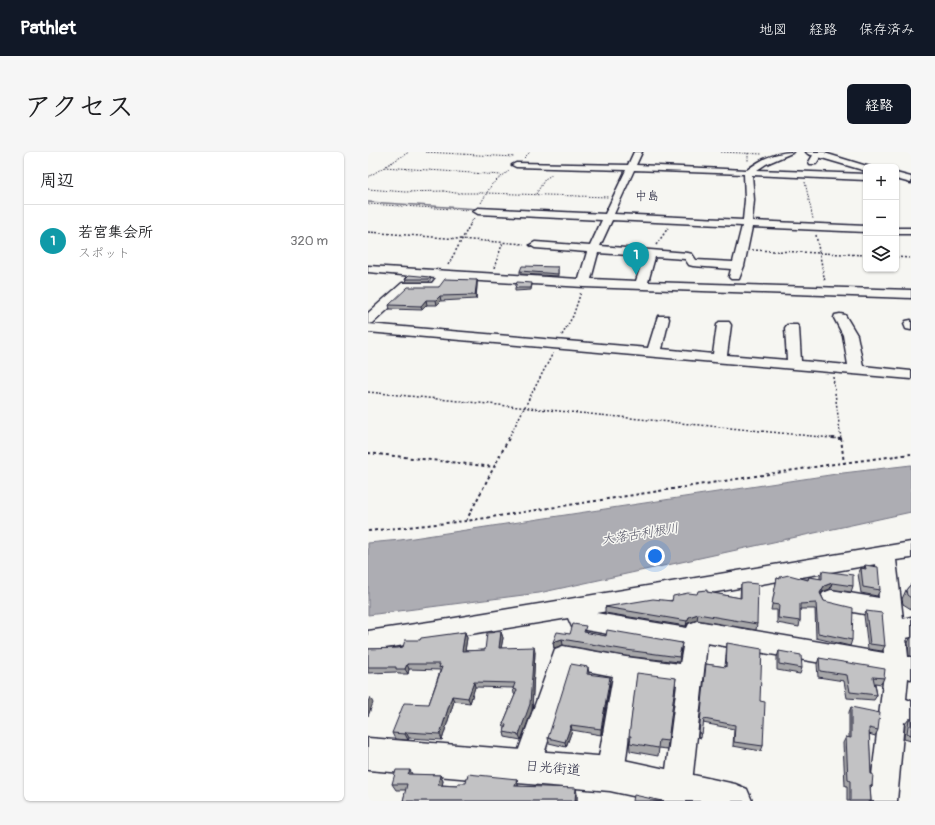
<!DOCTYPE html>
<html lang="ja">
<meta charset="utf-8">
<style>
:root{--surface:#fff;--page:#f6f6f6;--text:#202124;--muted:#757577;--line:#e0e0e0;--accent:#111827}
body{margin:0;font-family:Pangolin,"Klee One",sans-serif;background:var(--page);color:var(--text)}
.controls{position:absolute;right:12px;top:12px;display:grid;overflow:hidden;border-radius:6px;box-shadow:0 1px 3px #0004}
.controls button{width:36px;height:36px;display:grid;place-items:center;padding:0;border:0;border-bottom:1px solid var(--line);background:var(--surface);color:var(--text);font:20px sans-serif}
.you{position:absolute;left:287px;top:404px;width:14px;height:14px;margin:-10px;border:3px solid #fff;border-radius:50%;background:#1a73e8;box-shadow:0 0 0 6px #1a73e833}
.badge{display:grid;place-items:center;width:26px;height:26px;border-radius:50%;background:var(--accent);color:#fff;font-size:13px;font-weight:700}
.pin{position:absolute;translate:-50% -33px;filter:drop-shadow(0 1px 2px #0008)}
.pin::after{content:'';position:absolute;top:21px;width:14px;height:12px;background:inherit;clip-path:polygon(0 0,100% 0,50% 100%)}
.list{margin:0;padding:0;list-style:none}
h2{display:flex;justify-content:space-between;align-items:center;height:52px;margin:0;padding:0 16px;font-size:17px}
h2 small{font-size:13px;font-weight:400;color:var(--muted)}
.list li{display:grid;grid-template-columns:26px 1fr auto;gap:12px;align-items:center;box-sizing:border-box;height:72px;padding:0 16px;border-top:1px solid var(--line)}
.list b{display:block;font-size:15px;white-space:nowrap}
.list p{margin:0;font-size:13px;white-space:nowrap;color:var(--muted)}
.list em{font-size:13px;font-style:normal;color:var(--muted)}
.icon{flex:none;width:22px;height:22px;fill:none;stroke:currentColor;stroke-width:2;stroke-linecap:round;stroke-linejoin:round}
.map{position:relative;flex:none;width:543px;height:649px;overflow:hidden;border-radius:6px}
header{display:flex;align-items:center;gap:24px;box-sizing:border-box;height:56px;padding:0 20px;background:var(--accent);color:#fff}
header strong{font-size:19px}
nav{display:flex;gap:22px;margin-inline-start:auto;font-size:14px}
.intro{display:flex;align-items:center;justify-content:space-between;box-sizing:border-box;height:96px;padding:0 24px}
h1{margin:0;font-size:28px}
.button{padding:10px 18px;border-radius:6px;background:var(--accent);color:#fff;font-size:14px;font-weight:700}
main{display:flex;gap:24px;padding:0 24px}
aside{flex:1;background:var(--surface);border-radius:6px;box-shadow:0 1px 3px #0004}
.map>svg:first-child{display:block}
.water{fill:#adadb3;stroke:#757583}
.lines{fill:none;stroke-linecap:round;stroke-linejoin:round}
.stream{stroke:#757583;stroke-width:1.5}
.minor-casing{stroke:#22223b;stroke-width:3}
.major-casing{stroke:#22223b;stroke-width:3}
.path-far2{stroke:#22223b;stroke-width:1;stroke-dasharray:1.5 1.5;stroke-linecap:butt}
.path-far1{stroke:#22223b;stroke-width:1.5;stroke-dasharray:2 2;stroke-linecap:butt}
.path{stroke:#22223b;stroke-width:2;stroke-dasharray:3 3;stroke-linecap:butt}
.minor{fill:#f6f6f2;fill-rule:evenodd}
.major{fill:#f6f6f2;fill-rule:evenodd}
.wall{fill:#a7a7a9;stroke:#22223b}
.shaded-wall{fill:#888889;stroke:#22223b}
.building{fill:#c2c2c4;stroke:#22223b}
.labels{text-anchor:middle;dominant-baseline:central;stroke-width:3;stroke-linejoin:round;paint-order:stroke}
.far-quarter-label{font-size:12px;fill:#22223b;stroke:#f6f6f2}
.water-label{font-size:13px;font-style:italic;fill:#535365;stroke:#f6f6f2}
.near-street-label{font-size:14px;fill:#22223b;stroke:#f6f6f2}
</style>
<header>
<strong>Pathlet</strong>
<nav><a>地図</a><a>経路</a><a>保存済み</a></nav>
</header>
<div class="intro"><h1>アクセス</h1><a class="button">経路</a></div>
<main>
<aside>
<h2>周辺<small></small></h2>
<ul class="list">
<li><span class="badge" style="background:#0f9aa8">1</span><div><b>若宮集会所</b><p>スポット</p></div><em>320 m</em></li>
</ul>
</aside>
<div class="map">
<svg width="543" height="649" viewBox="0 0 543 649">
<rect width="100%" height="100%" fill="#f6f6f2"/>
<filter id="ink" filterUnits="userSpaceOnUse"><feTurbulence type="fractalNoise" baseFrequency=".025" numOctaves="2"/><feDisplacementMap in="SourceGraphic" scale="8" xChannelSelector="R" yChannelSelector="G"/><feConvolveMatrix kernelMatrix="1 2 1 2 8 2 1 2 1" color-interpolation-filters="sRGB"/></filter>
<g filter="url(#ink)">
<path class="water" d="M543,313V360L171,441L0,463V391L32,388L475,321Z"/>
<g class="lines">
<path class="stream" d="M0,50L111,57"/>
<defs>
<path id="minor" d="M266,0H274L268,13L379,18C393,7 408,0 426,0L398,12L389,18L498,22V28L384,23L386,48L384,69L498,74V80L384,75L376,114L371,127H363L361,125L363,117L325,114L321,113L317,107L287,105L280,130L543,138V146L216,135L79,127L72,138H41L5,171L0,172V161L34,131H64L68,126L0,120V114L211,127L219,100L167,96L162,93L167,90L222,94L234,68L110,62L105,59L110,56L237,62L258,18L148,15L144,13L148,11L260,13ZM266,18L376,22L377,48L375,68L246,62ZM244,68L374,74L365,110L328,108L324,102L320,101L232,94ZM230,101L276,104L268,129L223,127Z
M447,0H459L453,4L448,12H442L441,10Z
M528,76H543V82H528Z
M472,162L477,163L489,183L495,214L543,219V227L0,180V172L280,196L289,167L290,164H300L301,167L294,197L345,202L349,173L351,170H361L363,173L359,203L419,208L417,176L419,173H429L431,176L433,209L480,213L475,183L466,166L467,163Z
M543,168V178L538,177L536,172L538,169Z
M543,390V406L528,408L535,467L543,465V485L538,486L540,505H543V527L540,526L538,547L543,549V573L536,570L529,649H501L516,522L339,491L322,649H294L309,533L268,528L256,622L252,632L242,636L232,632L228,622L245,524L203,516L169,624L159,628L149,624L145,614L187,497L195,494L258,505L312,512L315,495L212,477L204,475L200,466L0,499V479L81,467ZM508,412L511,446L463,438L455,441L452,447L455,453L463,456L513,465L516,501L329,469L321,472L319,476L228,461Z"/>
<path id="major" d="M438,0H453L502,15H498V19L440,2Z
M528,21L543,25V31L528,27Z
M0,586L242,605L367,632L379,637L384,649H288L242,639L0,618Z"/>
</defs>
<use href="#minor" class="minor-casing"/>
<use href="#major" class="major-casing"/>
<path class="path-far2" d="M57,0L146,5
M353,0L394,2
M380,1V10
M156,6L162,0
M16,15L133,23
M0,25L41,0
M437,30L445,67
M0,37L37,40L76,39L87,41H117
M118,41L240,45
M168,42L177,27L185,22
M113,51L124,32L142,18
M0,52L100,58
M102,72L106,66"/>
<path class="path-far1" d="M0,80L156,92
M448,83L457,130
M288,93L300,76
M384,98L498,103
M528,105L543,106
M80,113L103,71
M126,116L135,90
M194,183L205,164L213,140
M465,225L473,287
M0,240L473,287
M140,287L185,201"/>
<path class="path" d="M464,286L473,287
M473,286L476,312
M0,301L126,315
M98,369L141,286
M0,379L98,369L459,313L543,302"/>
<use href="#minor" class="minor"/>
<use href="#major" class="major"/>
</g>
<path class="wall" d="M190,115V124L152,122V119Z
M62,125L63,127L61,130H38L37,127Z
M109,128V133L108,147L73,149L69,153H59L54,158L22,157L21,153L71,135Z
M164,133L163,138L147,139V136Z
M497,413L512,438L509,444L493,441L490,422L493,416L496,417Z
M454,419L485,434L483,440L462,437L454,440L453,442L456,449L484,488L482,494L448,486L447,457H432V469L431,475L409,471V458H403L409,426L412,427H440L441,425L452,427V424Z
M373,432L389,472L388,478L329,468L320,471L318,474L237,461V455L304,449L339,440L372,446Z
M543,432V457L535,452L534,447L538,438Z
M498,459L517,494L514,499L500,497L496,463Z
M97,480L99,486L97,499L117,498L133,480L135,486L133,496L167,500L164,558L153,588L137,585L136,580L137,577L135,572L147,543L146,542L145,536L107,535L102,551L86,549L74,588L41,586L40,588L27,587L24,581L61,552L72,519V518L41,517L40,522H30L29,520L0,521V497L30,496L35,495L52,488Z
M218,480V481L238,484L314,491L311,510L258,504L195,493L186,496L185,490L202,482Z
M542,486H543V504H541L540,491Z
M359,491L392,549L395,594L393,599L365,594L366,577L335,571L333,586L330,585L338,512L357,515Z
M411,499L434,516L432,522L409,518V505Z
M451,506L516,526L513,532L507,531L509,543L506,548L479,546L476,529L450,525L449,512Z
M220,515L221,522L242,531L233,583L204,578L198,595L181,591L180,586Z
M308,526L299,597L291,596L290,604L262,599L261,584Z
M483,555L510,578L507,584L501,582L503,622L504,634L502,636L503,649H479V634H477L475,591L478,585L481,586V560Z
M541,567H543V589L536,587L537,572Z
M44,623H72L75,629L74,633L89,634L98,631L149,627L150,634L209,642V649H35L38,638H28L24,632Z"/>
<path class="shaded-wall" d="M109,128V133L108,147L107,143Z
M72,144L73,149L69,153L68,148Z
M58,148L59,153L54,158L53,154Z
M464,431L462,437L454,440L451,446L452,441L456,434Z
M330,462L329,468L320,471L318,474L319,469L321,465Z
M97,480L99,486L96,505L94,499Z
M133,480L135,486L132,502L131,496Z
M194,487L195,493L186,496L185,490Z
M166,495L167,500L164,558L153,588L151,583Z
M39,512L41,517L40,522L37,517Z
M242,525V531L233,583V577Z
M106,530L107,535L102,551L100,546Z
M84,544L86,549L74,588L72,582Z
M2,545L5,551L0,564V550Z
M203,573L204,578L198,595L197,590Z
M38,580L41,586L40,588L37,582Z
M42,618L45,624L40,622Z
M72,623L75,629L73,639L70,633Z
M149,627L150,633L149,640L147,634Z
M208,636L209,642V649H207Z"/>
<path class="building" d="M154,114L190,115V122L152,119Z
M41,123L62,125L61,127H37Z
M77,127L109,128L107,143L72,144L68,148H58L53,154L21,153L40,135H71Z
M149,130L164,131L163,136H147Z
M497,413L510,415L512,438L495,435L493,416L498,417Z
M454,419L485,423V434L464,431L456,434L452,441L456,449L485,456L484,488L450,481L448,451L432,452V469L410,466L411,453L404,452L409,426L412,427V425L421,423L440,428L441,425L454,427Z
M379,431L390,432L389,472L330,462L321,465L319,469L237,455L285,447L304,449L305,444L320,441L329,442L330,439L339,438V440L373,446V432Z
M543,432V446L539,443L538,438Z
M498,459L514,461L517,494L502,492Z
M205,472L218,474L216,480L238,484L239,478L314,491L311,505L258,498L194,487L185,490L189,480L202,482Z
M97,480L94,499L117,498L119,481L133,480L131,496L166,495L162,552L151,583L136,580L138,573L135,572L149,538L145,537L147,531L106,530L100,546L84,544L72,582L38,580L37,582L24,581L36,551L61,552L74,515L71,516L72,512H39L37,517H28V515H0V497L30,496L35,495L37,488H52L53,486Z
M359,491L394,497L392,549L397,550L395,594L366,590L367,573L336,567L334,582L331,581L338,512L358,515Z
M411,499L433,503L434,516L411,512Z
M451,506L517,517L516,526L505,525L509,543L482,540L479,523L452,519Z
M203,512L220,515L219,522L242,525L233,577L203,573L197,590L180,586Z
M269,521L308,526L300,589L291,588L290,596L262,591L263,584H261Z
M483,555L512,561L510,578L501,576L503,622H505L504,634L502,633L503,649H482V629L480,628L478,585L483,586Z
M541,567H543V583L539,581Z
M28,618H42L40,622L72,623L70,633L89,634L90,631H98L100,622L149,627L147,634L208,636L207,649H35L39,632H24Z
M266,643L294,649H265Z"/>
</g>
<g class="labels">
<g class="far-quarter-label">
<text x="279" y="44">中島</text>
</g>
<g class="water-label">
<text transform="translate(272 382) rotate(-9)">大落古利根川</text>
</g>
<g class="near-street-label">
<text transform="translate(185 616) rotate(5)">日光街道</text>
</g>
</g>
</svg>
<div class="controls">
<button>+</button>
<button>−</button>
<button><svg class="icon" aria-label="layers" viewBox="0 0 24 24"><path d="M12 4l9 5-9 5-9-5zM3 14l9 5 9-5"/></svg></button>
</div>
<div class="you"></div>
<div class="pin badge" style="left:268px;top:123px;background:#0f9aa8">1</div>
</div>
</main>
